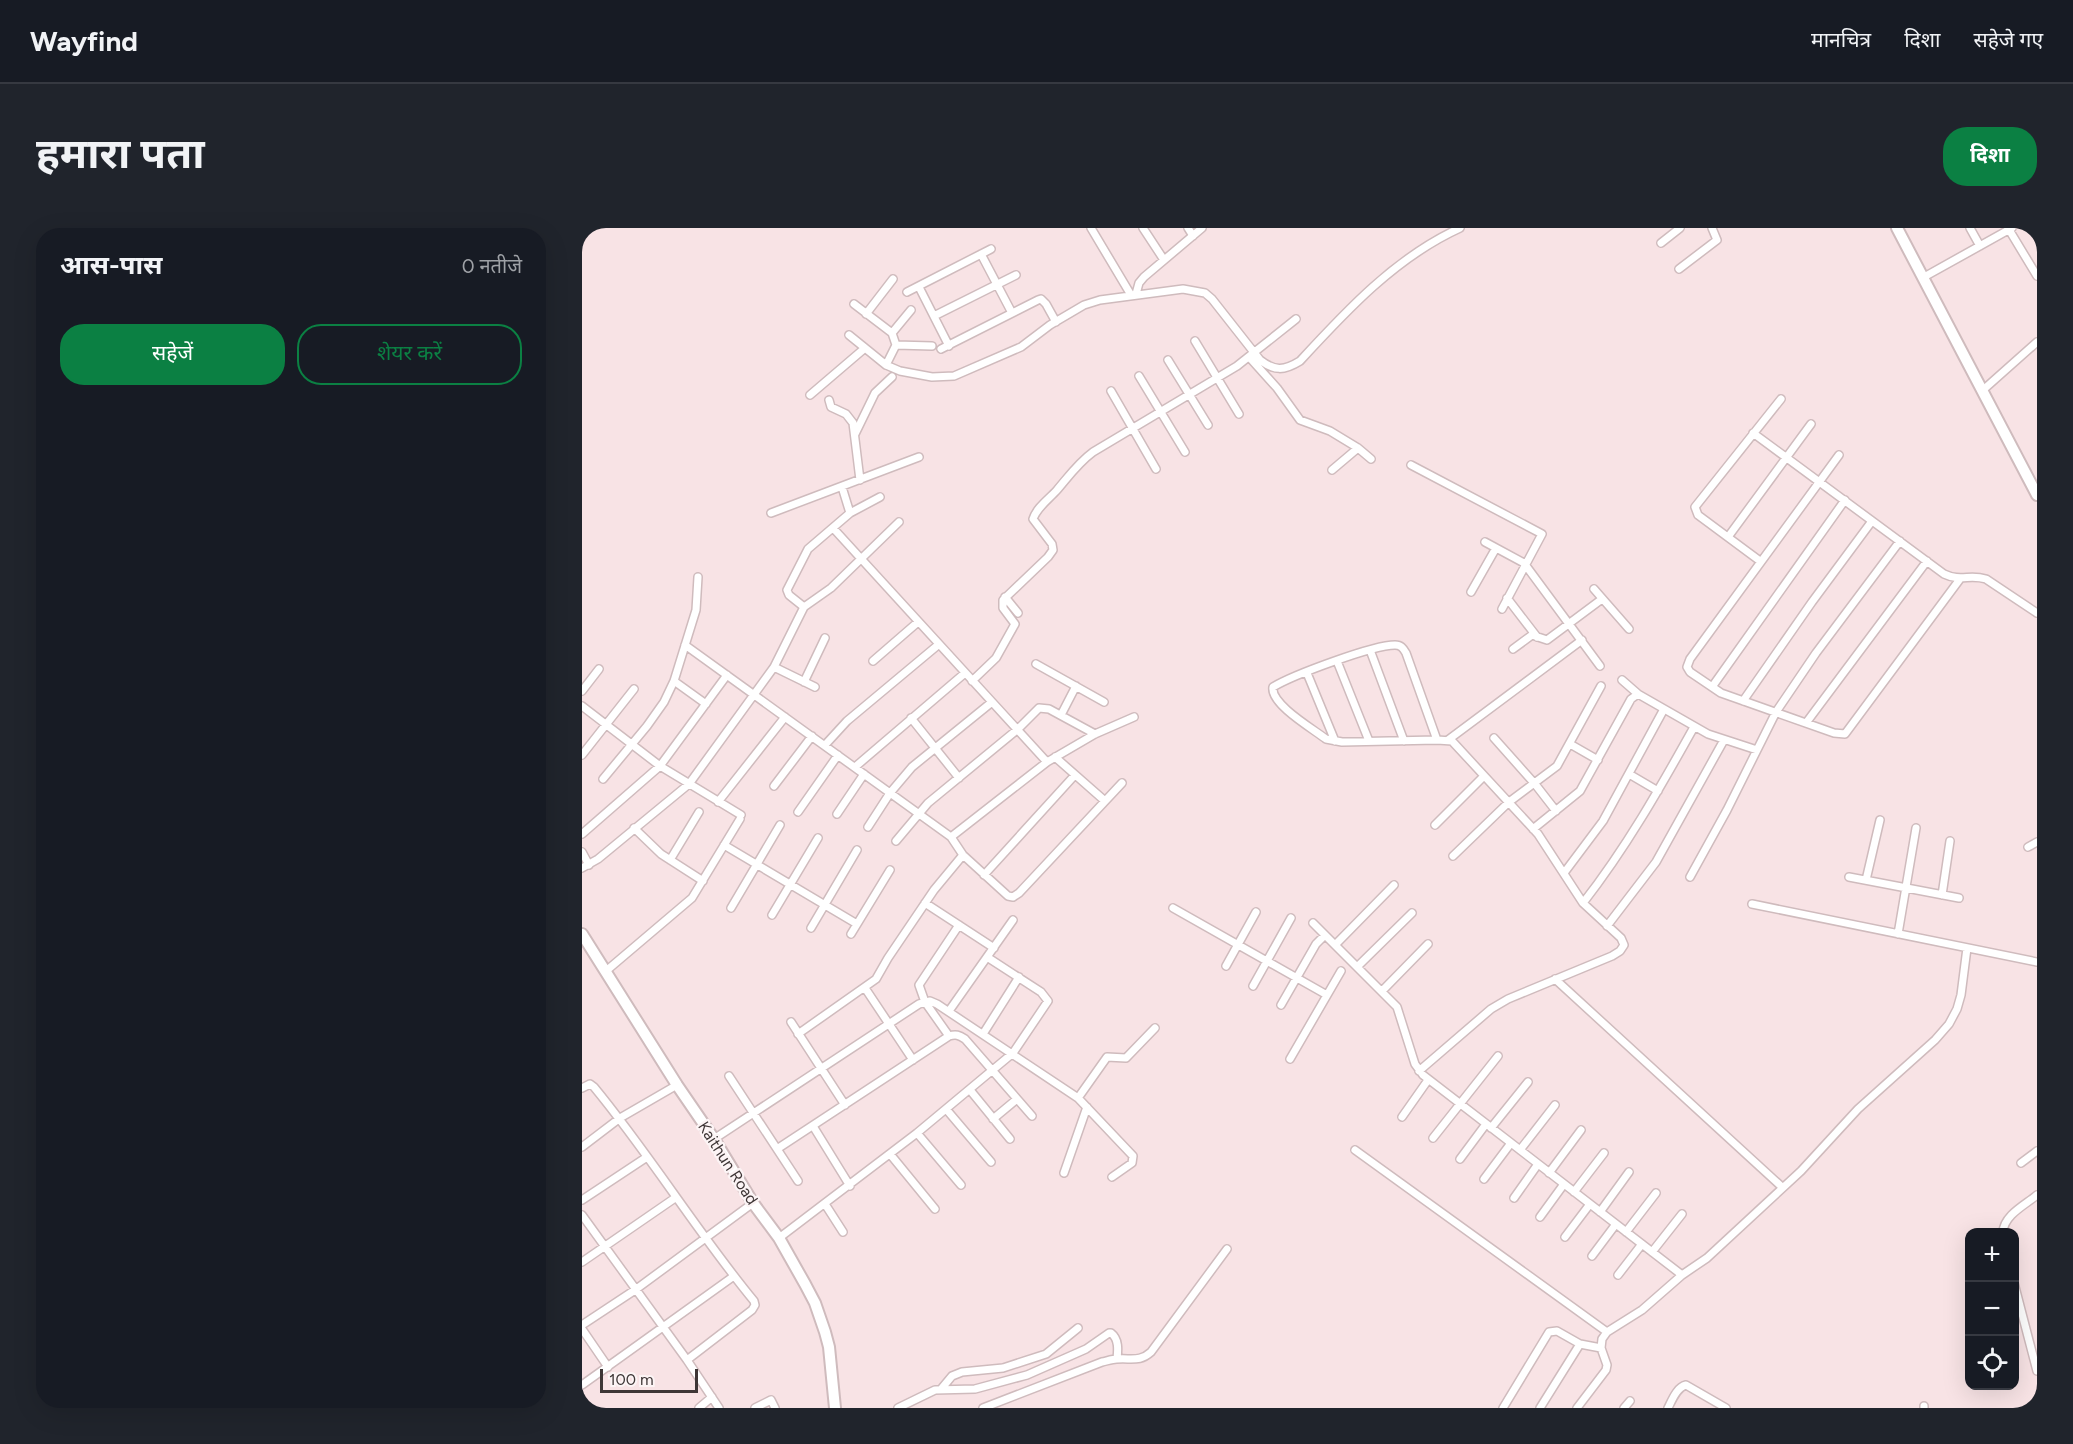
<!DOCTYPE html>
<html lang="hi">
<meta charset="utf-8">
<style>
:root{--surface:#171b24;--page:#20242c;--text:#f1f3f6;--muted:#9ea1a6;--line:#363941;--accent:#0b8043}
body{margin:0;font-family:Figtree,"Noto Sans Devanagari",sans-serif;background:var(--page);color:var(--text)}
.controls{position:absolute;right:18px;bottom:18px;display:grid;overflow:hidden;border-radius:12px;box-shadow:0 6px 24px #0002}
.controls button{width:54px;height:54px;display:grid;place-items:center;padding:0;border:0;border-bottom:2px solid var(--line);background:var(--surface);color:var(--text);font:30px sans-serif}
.scale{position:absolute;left:18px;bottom:15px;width:98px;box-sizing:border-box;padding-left:6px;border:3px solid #3e3636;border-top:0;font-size:16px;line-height:21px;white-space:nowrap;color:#3e3636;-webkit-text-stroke:4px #fcf4f5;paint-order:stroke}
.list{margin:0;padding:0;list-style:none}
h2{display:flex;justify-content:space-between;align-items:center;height:78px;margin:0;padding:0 24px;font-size:26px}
h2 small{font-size:20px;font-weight:400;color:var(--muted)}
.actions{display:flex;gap:12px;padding:18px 24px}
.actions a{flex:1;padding:14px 0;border:2px solid var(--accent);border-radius:24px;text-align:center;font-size:21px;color:var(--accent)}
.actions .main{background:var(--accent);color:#fff}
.icon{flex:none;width:33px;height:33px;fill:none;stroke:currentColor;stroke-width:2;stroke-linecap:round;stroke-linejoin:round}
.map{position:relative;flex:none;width:1455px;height:1180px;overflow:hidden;border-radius:24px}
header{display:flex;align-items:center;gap:36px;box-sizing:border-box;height:84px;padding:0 30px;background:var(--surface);border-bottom:2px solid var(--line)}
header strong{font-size:28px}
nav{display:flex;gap:33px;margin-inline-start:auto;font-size:21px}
.intro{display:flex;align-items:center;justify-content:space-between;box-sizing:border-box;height:144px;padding:0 36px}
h1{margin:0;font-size:42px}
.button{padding:15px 27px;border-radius:24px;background:var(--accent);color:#fff;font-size:21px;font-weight:700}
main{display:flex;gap:36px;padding:0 36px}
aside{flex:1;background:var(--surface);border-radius:24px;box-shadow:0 6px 24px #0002}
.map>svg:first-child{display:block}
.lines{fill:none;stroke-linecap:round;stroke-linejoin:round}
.street-casing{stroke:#cfbbbd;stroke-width:10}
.secondary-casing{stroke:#cfbbbd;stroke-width:14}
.street{stroke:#fff;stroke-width:7}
.secondary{stroke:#fff;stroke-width:10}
.labels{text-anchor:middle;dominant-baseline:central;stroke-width:4.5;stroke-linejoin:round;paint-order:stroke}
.street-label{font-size:16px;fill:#3e3636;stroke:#fcf4f5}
</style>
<header>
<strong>Wayfind</strong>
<nav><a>मानचित्र</a><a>दिशा</a><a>सहेजे गए</a></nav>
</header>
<div class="intro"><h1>हमारा पता</h1><a class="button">दिशा</a></div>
<main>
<aside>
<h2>आस-पास<small>0 नतीजे</small></h2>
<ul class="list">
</ul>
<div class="actions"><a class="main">सहेजें</a><a>शेयर करें</a></div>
</aside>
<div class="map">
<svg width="1455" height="1180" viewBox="0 0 1455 1180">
<rect width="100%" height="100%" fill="#f8e3e5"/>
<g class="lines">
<defs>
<path id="street" d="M509,0L549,67
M561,0L582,32
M606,0L611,8
M1388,0L1398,18
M1426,0L1455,48
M1079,15L1098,0
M399,26L430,85
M1097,41L1135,12L1130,0
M1342,49L1430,0
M337,59L367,118
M325,64L409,21
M554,66L557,55L562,49L620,0
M272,76L310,105L314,117L304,137
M284,86L311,51
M352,88L434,47
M310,105L329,82
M267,107L304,137L318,143L350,149L372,148L439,119L468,97L502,77L518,72L601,61L623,65L630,71L678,132C692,143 702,143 718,133C764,83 814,29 878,0
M613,113L657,186
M314,117L350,118
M359,121L456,72L459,71L464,76L474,94
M667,129L695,160L718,192L748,203L776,220L789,231
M586,132L626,197
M557,148L603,224
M1401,162L1455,114
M529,163L574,241
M228,167L283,120
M247,172L249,179L264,186L271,195L278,252
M1171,205L1362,346C1379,354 1387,346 1404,351L1455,385
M273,206L293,165L310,149
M1257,227L1108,431L1105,439L1108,444L1139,465L1252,505L1263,506L1378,351
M829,237L960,306L920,381
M750,242L776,220
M260,259L268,285
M189,285L337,229
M251,300L465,534
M1146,309L1229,196
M903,314L942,335L1018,438
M1178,333L1116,287L1113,279L1199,171
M1012,361L1047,401
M889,364L914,320
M423,369L436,385
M925,370L955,409
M222,379L207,367L205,362L226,321L268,285L298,269
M103,417L369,609L381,627L426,668L431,669L437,665L540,555
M931,421L950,407L965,412L1020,371
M788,422L822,513
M291,433L336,394
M755,433L787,513
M454,436L522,474
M192,439L233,459
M725,445L753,513
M1040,452L1056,466
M92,453L124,476
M390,453L414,430L433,396L421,380V372L466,329L471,322L470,316L451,291C455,279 467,271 475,262C487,248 496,235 511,224L655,138L714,91
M222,454L243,410
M1130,459L1263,272
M0,463L17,441
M1161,473L1230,374L1290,293
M0,478L78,538L159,587
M479,487L494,458
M329,490L377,550
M1224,495L1345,333
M912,510L953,556L974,583
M866,512L1000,412
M988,516L1016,532
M243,517L265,493L356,417
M0,527L52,461
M473,529L523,573
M273,539L383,445
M1047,546L1076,563
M21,551L65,498L82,474L92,453L114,382L116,349
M192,558L230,508
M136,574L203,489
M216,584L256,527
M255,586L282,546
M853,597L902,548
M286,599L308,565L330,539L410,474
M52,600L79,626L121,653
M951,601L998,563L1049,471L1056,466L1126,506L1175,522
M0,606L78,538L145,447
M369,609L465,534L513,506L552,489
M314,613L346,575L436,501L457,480L467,481L513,506
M142,617L275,696
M1446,619L1455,614
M0,624L7,637
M871,628L927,574L975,538L1019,458
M88,632L117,584
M0,640L16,631L107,556L192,439L222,379L249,360L317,294
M982,645L1021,593L1082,481
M402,647L492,548
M1108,649L1145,582L1194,484L1234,425L1318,313
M1267,649L1377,670
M1284,652L1298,592
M1360,667L1368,613
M343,675L412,720
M1001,675C1044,620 1078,560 1112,499
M1170,676L1455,734
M149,680L198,597
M591,680L745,767
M190,687L236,610
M731,695L815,779L833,836L841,847L1100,1047
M1025,698L1074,634L1142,512
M229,700L275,622
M269,706L308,642
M1316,706L1334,600
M753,717L812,657
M644,738L674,684
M775,739L830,685
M24,743L110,670L158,591
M973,751L1200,959
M671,758L709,690
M283,760L331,832
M800,763L846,716
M699,777L734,716L743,707
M367,783L431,692
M209,794L263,877
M216,806L294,751L306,730L352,662L381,627
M401,806L437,749
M367,808L343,774L337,757L377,697
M708,831L759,743
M837,843L909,781L926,771L1030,728L1038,723L1042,717L1039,710L1001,675L956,606L870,513L855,512L760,514L744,511C731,501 688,476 691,459C711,447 791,417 813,417C819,417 821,420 824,425L855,512
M147,848L216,953
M0,860L8,856L12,859C69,928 115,1004 172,1073L173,1077L170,1082L105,1132
M388,862L428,911
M496,870L525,829L544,830L573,800
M364,881L409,934
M820,889L846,852
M411,891L435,871
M231,898L268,958
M909,900L946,854
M335,905L379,957
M851,910L916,828
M132,911L337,776L348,773L355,776L496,870L551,928L550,935L530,949
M0,919L38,890L95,857
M195,921L367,808C374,806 377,807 383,811L450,888
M773,922L1025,1104
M938,922L973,877
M308,926L353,981
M878,931L904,896
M1439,935L1455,923
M482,945L505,879
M967,945L999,902
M902,951L929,915
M992,964L1022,925
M932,970L956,936
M0,972L65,929
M243,976L261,1004
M1018,984L1047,944
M0,987L105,1132L137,1180
M958,989L982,956
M1044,1004L1074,965
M1421,1004C1422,987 1443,977 1455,967
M983,1009L1008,976
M197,1010L335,905L431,825L466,773L459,764L405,729
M1070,1024L1100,986
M1010,1028L1034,996
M0,1034L93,970
M1036,1047L1060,1016
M1432,1055L1455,1143
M0,1097L53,1062L171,975
M0,1101L26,1139
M0,1157L152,1048
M360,1160L370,1148L380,1144L421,1140L464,1126L496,1100
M117,1180L130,1169
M173,1180L189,1172L193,1180
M316,1180L353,1162L393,1161L445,1147L504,1121L527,1105H529C537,1111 536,1122 535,1131
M401,1180L520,1134C525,1133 530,1131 535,1131C550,1130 558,1134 569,1124L645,1021
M921,1180L967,1104L975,1103L998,1116L1019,1120
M958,1180L998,1116
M995,1180L1024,1142L1025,1137L1019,1120L1020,1111L1025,1104L1060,1082L1100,1047L1125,1030L1219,943L1276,881L1353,812L1367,796L1375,781L1379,767L1385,720
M1042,1180L1048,1173
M1086,1180C1090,1172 1095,1159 1104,1157L1144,1180
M1342,1180V1178"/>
<path id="secondary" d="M1315,0L1455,267
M0,706L95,857L132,911L171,975L197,1010L223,1056L233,1075L243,1104L247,1119L253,1180"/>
</defs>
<use href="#street" class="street-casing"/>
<use href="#secondary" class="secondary-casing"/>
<use href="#street" class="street"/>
<use href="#secondary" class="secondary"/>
</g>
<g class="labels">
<g class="street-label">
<text transform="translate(146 935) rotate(57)">Kaithun Road</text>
</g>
</g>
</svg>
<div class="controls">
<button>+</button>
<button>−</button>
<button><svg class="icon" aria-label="locate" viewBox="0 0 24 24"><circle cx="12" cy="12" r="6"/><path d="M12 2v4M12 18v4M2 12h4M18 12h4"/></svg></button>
</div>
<div class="scale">100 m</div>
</div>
</main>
